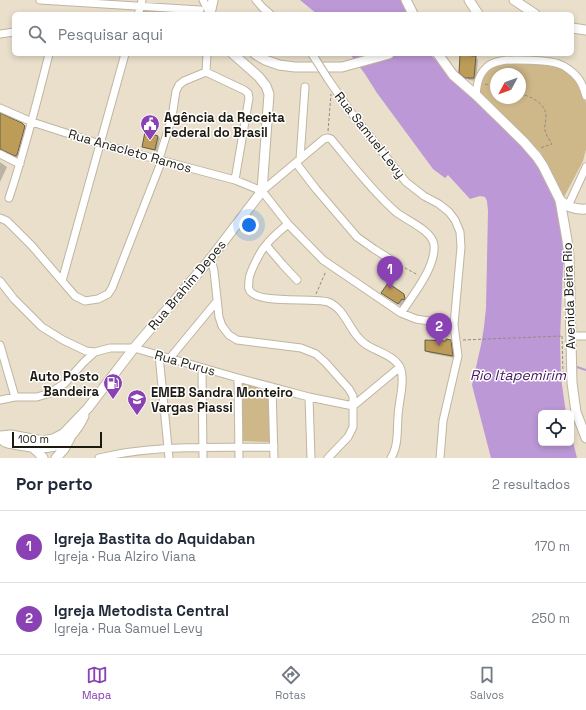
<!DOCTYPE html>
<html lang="pt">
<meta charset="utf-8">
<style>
:root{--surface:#fff;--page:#f2f2f3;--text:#1f2937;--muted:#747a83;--line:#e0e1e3;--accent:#8a41b3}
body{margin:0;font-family:"Space Grotesk",sans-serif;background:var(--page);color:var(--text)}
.controls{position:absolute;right:12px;bottom:12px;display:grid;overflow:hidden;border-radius:6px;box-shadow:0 2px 6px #0003}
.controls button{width:36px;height:36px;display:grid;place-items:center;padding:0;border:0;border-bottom:1px solid var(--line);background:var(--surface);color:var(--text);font:20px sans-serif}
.compass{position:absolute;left:490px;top:68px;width:36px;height:36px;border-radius:50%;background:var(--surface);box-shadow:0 2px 6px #0003;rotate:229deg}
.scale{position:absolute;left:12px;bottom:10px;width:90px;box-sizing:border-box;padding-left:4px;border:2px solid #1c1911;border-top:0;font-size:11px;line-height:14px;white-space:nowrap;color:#1c1911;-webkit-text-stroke:3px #fff;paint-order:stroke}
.you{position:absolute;left:249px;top:225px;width:14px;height:14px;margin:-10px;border:3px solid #fff;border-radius:50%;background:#1a73e8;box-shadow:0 0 0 6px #1a73e833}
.badge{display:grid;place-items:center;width:26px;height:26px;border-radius:50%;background:var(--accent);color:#fff;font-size:13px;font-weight:700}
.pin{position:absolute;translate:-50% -33px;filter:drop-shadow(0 1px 2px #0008)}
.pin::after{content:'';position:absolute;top:21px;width:14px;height:12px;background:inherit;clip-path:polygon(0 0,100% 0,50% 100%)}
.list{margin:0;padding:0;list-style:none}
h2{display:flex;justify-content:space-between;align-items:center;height:52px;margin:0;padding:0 16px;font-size:17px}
h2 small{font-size:13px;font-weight:400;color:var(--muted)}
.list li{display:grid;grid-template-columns:26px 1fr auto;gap:12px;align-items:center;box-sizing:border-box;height:72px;padding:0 16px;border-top:1px solid var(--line)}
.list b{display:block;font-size:15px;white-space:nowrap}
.list p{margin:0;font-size:13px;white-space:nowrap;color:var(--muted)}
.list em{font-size:13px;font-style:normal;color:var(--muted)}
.icon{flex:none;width:22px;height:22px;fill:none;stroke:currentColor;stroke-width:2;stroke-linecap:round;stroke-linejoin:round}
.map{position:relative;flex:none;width:586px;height:458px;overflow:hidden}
.search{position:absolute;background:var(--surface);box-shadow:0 2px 6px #0003;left:12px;right:12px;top:12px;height:44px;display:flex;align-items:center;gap:10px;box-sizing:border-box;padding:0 14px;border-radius:6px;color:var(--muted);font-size:15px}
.sheet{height:196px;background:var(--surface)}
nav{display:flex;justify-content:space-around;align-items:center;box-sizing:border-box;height:56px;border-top:1px solid var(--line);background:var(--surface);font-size:11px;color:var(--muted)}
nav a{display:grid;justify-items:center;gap:2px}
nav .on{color:var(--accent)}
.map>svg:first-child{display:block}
.green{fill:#ceb789;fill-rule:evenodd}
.water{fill:#bc98d6}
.shadow{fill:#0003}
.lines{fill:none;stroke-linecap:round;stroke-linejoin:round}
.stream{stroke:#bc98d6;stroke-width:2}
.building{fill:#bd9c58;stroke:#655c4b}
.minor-casing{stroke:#bfb5a1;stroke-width:9}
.major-casing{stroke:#bfb5a1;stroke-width:11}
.path{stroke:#938c7d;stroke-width:1;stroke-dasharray:3 2;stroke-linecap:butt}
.minor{stroke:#fff;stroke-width:7}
.major{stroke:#fff;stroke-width:9}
.minor-bridge-casing{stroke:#bfb5a1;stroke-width:9;stroke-linecap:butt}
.minor-bridge{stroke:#fff;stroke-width:7}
.labels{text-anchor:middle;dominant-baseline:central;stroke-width:3;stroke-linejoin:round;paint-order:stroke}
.poi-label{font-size:13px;font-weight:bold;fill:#1c1911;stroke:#fff;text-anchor:start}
.street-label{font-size:13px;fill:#1c1911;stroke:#fff}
.water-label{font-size:14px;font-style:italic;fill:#44155e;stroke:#fff}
</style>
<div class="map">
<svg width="586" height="458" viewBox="0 0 586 458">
<rect width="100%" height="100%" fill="#e9dfcb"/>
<path class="green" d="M503,64H540L560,68L578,79L586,103V149L583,161L563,199L541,153L527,139L512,128L485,99L480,92L481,80L489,69L494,66ZM496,74H520V98H496Z
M242,383L269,391L270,442L243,441Z"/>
<path class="water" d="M300,0H402L408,14H317Z
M350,54H430L441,66L496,118L532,156L552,191L562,229L567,253L563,266L560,340L561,378L566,413H541V443H571V434L577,458H491L472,385L481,345L484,327L486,308L488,211L487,201L485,197L480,196L470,199L448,175L445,178L433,169L377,93L365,74Z"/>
<path class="shadow" d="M475,57L478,60L476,81L469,80L460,72Z
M0,115L24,127L31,133L22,162L0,154Z
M158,137L160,138L157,151L145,148L143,146Z
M0,162L7,167L0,182Z
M382,293L403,295L406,298L407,302L405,301L401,306L385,296Z
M450,341L453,344L455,358L429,353L426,350Z"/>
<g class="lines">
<path class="stream" d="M574,366L586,370"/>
</g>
<path class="building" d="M460,55L476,56L474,78H465L459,73Z
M0,113L22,123L25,126L17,155L15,156L0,149Z
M145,132L158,136L155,150L142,147Z
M388,283L404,294L405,299L404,300L402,299L398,304L381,293Z
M446,339L451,340L453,356L425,351V340L446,341Z"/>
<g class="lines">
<defs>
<path id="minor" d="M40,0L200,10
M203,0L210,14
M256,0L263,8L270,14
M138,14L141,6L142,0
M0,34L14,32
M312,54L316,60
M206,72L244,90L248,93L249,98L235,180
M206,72L207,54
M328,79L350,111L398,172L406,182L424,196L439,204L449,212L455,220L460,232L461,247L454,325L458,356L443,421L440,458
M476,95C477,85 478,75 487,67C490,64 496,62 501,61C511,59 549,60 559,64C565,66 573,72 577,77C582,82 584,89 586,96
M0,108L32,122L100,144L235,180L262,191L288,224L323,260L401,313L416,319L454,325
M0,154L20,164
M159,159L172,117L176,91L179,85L184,81L206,72
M300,159L305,87
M296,163L316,189L357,237L374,249L390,259
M262,191L324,139L328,138L331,139C351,163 372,191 396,212C407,221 432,230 434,245C436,267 413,295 401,313
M9,198C25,150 37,102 49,54
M568,206L586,167
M0,218L7,221L32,246L75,296L85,301L98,299L108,294L112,288L162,160
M288,224C281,230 272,237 266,245C261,250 249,273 249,280C249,283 248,287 249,289C254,305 313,297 328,302C343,308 348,325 357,336C359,338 361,341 364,343C374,351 389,353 397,363C401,367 402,372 402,377C403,387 400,397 399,407C396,424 400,444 391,458
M266,245L283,265L297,280
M211,258L214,271L219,317L222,326L229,335L237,340L301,348L316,354L325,362L349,389L353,396V427L348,437L328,458
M0,281L14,299L42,327L63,340L86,351L95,352
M62,281L125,54
M571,336H586
M0,345L15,397
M159,355L169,458
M170,358L217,301
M202,368L203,458
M238,378L239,458
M272,387L274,458
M309,397L311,458
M0,400L15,397H37L50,393L65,383L84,362L95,352L110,348H134L238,378L309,397L353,406L400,367
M99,458C156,444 216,448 274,447"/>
<path id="major" d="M406,0L413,14
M469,0L478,14
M514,0L535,14
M210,14L213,0
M572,28L586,30
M255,54L265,60L279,65L295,67H342L389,54
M438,54L453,75L476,95L524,142L537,157L543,166L560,200L567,240L569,256L572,383L576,412L586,438
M560,200C567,207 575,210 586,209
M0,436L11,435L43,441L53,439L63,434L88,408L134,348L211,258L262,191L269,94L266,86L259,77L233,54
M0,438L5,442L8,443C45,450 65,455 84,416
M32,447L38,452L43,458
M56,458L64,449L70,438"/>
</defs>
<use href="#minor" class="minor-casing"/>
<use href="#major" class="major-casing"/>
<path class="path" d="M397,55L401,54
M485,84L496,87
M520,94C531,96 547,104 546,117C546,122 544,126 545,130C546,135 549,139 552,144L540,148
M328,131L331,94
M396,263L418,275
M316,294L326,271
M562,336L563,372
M463,340L562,336"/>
<use href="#minor" class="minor"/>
<use href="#major" class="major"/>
<defs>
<path id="minor-bridge" d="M316,60L328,79"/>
</defs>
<use href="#minor-bridge" class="minor-bridge-casing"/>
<use href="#minor-bridge" class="minor-bridge"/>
</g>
<defs>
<symbol id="civic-pin" viewBox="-11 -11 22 30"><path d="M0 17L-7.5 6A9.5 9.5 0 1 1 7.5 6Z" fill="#8a41b3" stroke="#fff"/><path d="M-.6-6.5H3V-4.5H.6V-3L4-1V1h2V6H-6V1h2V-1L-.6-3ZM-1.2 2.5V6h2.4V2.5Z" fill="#fff"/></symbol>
<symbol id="fuel-pin" viewBox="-11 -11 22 30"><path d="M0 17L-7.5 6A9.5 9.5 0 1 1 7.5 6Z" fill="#8a41b3" stroke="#fff"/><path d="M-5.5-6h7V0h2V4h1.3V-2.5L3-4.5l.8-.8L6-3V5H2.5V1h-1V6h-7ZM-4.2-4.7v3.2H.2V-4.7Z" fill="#fff"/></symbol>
<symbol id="school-pin" viewBox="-11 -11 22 30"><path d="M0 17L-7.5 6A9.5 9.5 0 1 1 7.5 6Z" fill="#8a41b3" stroke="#fff"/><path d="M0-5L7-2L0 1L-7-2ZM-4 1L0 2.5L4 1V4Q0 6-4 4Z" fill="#fff"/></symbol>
</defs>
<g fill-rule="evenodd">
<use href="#civic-pin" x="139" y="113" width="22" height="30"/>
<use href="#fuel-pin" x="102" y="372" width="22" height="30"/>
<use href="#school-pin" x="126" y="388" width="22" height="30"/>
</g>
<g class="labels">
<g class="poi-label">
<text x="164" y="117">Agência da Receita<tspan x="164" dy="15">Federal do Brasil</tspan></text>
<text x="99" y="376" text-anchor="end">Auto Posto<tspan x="99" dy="15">Bandeira</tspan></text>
<text x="151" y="392">EMEB Sandra Monteiro<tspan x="151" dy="15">Vargas Piassi</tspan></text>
</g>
<g class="street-label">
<text transform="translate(370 135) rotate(52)">Rua Samuel Levy</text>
<text transform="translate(130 151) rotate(16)">Rua Anacleto Ramos</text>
<text transform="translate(187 285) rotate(-50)">Rua Brahim Depes</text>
<text transform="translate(569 296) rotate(-92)">Avenida Beira Rio</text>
<text transform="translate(185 363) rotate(16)">Rua Purus</text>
</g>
<g class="water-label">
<text x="518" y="375">Rio Itapemirim</text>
</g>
</g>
</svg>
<div class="controls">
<button><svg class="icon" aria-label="locate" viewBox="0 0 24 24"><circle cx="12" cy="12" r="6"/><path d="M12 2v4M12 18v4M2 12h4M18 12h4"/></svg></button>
</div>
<svg class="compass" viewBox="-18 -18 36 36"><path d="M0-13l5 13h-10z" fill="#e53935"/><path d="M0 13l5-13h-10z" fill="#747a83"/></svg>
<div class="scale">100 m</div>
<div class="you"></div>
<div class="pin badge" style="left:390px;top:289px">1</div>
<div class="pin badge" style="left:439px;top:346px">2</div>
<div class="search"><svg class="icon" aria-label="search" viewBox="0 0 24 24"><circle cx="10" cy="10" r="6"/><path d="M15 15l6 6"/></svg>Pesquisar aqui</div>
</div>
<section class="sheet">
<h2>Por perto<small>2 resultados</small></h2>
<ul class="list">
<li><span class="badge">1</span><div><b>Igreja Bastita do Aquidaban</b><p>Igreja · Rua Alziro Viana</p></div><em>170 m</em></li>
<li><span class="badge">2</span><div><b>Igreja Metodista Central</b><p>Igreja · Rua Samuel Levy</p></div><em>250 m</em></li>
</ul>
</section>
<nav>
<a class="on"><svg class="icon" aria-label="map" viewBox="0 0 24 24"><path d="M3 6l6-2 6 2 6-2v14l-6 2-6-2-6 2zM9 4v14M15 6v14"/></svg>Mapa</a>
<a><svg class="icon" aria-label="directions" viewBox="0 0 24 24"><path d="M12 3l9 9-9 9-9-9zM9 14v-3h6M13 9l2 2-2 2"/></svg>Rotas</a>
<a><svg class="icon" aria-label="saved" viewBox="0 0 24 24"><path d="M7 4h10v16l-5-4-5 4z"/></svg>Salvos</a>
</nav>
